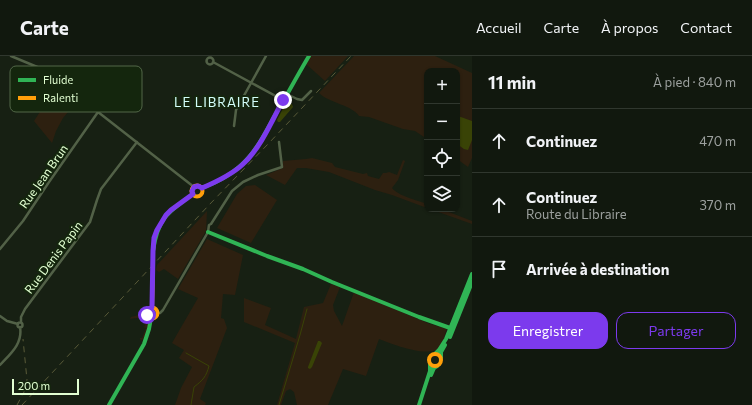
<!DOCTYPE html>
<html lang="fr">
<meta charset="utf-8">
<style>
:root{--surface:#11180e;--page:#1e251c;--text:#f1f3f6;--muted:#9ca09e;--line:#30372e;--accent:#7c3aed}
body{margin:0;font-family:Commissioner,sans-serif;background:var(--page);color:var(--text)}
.controls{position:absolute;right:12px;top:12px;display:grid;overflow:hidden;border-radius:8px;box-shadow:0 1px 3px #0004}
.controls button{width:36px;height:36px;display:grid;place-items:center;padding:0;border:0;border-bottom:1px solid var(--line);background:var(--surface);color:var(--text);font:20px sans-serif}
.scale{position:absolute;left:12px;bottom:10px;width:67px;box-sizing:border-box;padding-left:4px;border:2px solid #e2ffd2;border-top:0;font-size:11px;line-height:14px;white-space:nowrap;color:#e2ffd2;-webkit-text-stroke:3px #14260d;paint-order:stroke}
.stop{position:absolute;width:12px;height:12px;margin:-9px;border:3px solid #7c3aed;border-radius:50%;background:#fff}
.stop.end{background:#7c3aed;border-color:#fff;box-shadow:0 1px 4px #0008}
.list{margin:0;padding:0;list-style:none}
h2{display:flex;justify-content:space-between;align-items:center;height:52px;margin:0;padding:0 16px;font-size:17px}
h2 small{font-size:13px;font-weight:400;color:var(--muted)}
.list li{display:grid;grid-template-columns:26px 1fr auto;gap:12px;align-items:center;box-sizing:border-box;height:64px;padding:0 16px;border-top:1px solid var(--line)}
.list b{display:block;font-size:15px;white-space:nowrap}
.list p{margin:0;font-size:13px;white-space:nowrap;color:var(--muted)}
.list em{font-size:13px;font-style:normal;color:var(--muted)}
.actions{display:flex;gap:8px;padding:12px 16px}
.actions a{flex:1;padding:9px 0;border:1px solid var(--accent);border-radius:12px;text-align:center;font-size:14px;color:var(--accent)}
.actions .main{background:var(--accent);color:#fff}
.icon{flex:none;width:22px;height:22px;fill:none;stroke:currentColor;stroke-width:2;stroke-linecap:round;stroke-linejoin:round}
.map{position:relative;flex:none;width:472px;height:349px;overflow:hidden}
header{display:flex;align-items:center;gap:24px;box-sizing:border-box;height:56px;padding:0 20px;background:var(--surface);border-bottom:1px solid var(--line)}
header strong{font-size:19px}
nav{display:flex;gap:22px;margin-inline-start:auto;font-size:14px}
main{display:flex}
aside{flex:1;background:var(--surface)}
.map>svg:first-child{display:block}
.green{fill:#2d2010}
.water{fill:#394306}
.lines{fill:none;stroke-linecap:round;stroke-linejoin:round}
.stream{stroke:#394306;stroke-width:1}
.street{stroke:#526147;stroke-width:2.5}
.fast{stroke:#30b455;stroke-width:4}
.slow{stroke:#ff9f0a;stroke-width:4}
.rail{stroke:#595a38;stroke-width:1;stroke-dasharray:6 5;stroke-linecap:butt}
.fast-bridge{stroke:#30b455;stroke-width:4}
.route{stroke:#7c3aed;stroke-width:5}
.labels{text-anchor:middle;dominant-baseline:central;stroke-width:4;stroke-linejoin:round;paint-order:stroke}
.street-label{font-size:12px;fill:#e2ffd2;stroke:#14260d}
.neighbourhood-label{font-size:13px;letter-spacing:1px;fill:#d4fffb;stroke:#14260d}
.key{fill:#14260d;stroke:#526748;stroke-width:1}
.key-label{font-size:11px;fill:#e2ffd2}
</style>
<header>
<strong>Carte</strong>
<nav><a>Accueil</a><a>Carte</a><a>À propos</a><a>Contact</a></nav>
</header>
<main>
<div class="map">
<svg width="472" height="349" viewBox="0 0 472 349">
<rect width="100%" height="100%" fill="#172013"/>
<path class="green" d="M311,0H348L325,25L306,8Z
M354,0H435L472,17V102L468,111L457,103V15H427V83L415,75L403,73L369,61L359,60C352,49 329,47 319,37Z
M47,45L62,50L67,45L73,50L63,62L56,75L52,87L34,65Z
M312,102L332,107L335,111L363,118L367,117L368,120L379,123L383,117H386L389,116L397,119L403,104L405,105L398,124L392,132C398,140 417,144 427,148V152L392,139L375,134L329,116L306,112H297L285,129L266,119L283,112V105L306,103Z
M255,129L277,144L251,187L217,172L237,138L246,130Z
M430,153H441L472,165V168Z
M207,155L206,175L178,223L164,213L159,216L156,214L157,209Z
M207,183L243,199L235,239L223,238L221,262L224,263L227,272L200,343L206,347L205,349H175L181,332L192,311L179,302L184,294L172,287L198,242L178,233Z
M331,228L340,231L333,249L334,255L342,270L354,236L430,268L447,273C445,277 443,287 440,291C429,303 392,288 379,283L366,320L343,313L328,349H297L294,336L290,333L286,335L281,349H277L295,287L244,266V242L271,252L265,269L296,283L304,251L323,247Z
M139,258C155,261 148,275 142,285L140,283V282H142L146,272L143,271L145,270L143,261L130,263L131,261L139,259Z"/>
<path class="water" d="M286,47L292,48L293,51L280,66H278L277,64Z
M458,60L472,65V84L468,94L464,93L457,88V61Z
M318,285H320L322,287L312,311L310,313L308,312V311Z"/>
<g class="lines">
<path class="stream" d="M186,297L209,310C206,321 203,324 194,331L191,349
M279,349L300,279L307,253"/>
<path class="street" d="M11,0L59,20L68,22L83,21L86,22L88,23L93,34L97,46L98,56
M206.5 5a3.5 3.5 0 1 1 7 0a3.5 3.5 0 1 1-7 0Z
M213,6L283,44
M287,38L297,43L302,44L311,35
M98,56L194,131
M234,70L236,54L266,0
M0,193L23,165L49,126L98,56
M158,257H160L163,254L208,176L209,169L211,168L232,135L243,126L258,119L282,111L279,86
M0,260L7,265L18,268
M21,266V261L25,253L90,166L97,144L101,133L137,86
M17.5 269a2.5 2.5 0 1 1 5 0a2.5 2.5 0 1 1-5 0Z
M0,309C10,298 23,288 20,271"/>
<path class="fast" d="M202,132C215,127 228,121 239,111C255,98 264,79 274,61C286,41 297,20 309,0
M208,176L267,200L303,213L332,226L419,261L453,273
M153,195C158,162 167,157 193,138
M450,281L472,226
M435,298L439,294L446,283L472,218
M441,302V296L445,289
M431,319L434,312L437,310
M109,349L144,288L149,273L151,262
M419,349L430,315V308"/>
<path class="slow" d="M191.5 135a5.5 5.5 0 1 1 11 0a5.5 5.5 0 1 1-11 0Z
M152,251L153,216
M146.5 257a5.5 5.5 0 1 1 11 0a5.5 5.5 0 1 1-11 0Z
M429 304a6 6 0 1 1 12 0a6 6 0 1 1-12 0Z"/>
<path class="rail" d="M17,349L24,336L27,324L23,283
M22,349L209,149L269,87L351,0"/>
<path class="fast-bridge" d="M153,195V216"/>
</g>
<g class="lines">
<path class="route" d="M147,259L148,254L152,251L153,195L154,182L157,174L166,159L171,154L193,138L192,135L194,131L198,130L202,132C216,126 231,119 242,109C260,93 272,65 283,44"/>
</g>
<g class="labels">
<g class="street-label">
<text transform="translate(43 120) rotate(-55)">Rue Jean Brun</text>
<text transform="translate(53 201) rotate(-53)">Rue Denis Papin</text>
</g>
<g class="neighbourhood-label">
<text x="217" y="46">LE LIBRAIRE</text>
</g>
</g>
<rect x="10" y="10" width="132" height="46" rx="6" class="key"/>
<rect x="18" y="22" width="18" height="4" fill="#30b455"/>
<rect x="18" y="40" width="18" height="4" fill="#ff9f0a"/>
<g class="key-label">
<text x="43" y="28">Fluide</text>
<text x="43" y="46">Ralenti</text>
</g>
</svg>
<div class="controls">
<button>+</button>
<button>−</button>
<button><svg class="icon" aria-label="locate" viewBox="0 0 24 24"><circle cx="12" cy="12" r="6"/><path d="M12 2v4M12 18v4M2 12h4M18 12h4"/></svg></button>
<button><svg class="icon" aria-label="layers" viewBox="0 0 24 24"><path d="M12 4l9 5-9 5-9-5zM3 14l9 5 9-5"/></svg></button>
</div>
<div class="scale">200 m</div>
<div class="stop" style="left:147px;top:259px"></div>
<div class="stop end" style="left:283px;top:44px"></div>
</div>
<aside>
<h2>11 min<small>À pied · 840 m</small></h2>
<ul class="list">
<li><svg class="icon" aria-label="ahead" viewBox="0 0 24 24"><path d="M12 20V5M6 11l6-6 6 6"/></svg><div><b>Continuez</b></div><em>470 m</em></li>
<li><svg class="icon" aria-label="ahead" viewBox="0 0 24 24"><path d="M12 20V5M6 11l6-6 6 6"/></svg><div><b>Continuez</b><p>Route du Libraire</p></div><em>370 m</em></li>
<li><svg class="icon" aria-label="arrive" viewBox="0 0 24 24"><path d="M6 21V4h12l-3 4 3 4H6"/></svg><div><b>Arrivée à destination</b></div></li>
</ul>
<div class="actions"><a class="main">Enregistrer</a><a>Partager</a></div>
</aside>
</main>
